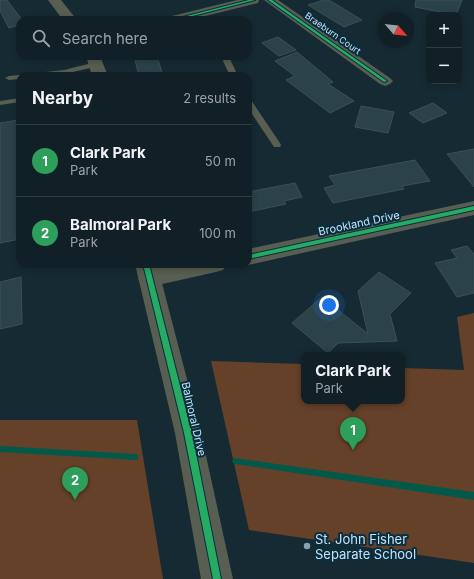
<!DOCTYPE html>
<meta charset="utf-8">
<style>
:root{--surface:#102026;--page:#19282e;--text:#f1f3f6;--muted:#9ca3a7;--line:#303e43;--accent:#d93025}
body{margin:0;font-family:Inter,sans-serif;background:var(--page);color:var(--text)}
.controls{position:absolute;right:12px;top:12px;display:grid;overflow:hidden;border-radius:8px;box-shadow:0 2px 6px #0003}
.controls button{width:36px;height:36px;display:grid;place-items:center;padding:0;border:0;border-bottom:1px solid var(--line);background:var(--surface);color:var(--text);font:20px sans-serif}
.compass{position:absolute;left:378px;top:12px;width:36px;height:36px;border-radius:50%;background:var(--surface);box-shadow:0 2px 6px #0003;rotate:118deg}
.you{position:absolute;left:329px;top:305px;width:14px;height:14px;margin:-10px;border:3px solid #fff;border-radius:50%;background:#1a73e8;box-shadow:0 0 0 6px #1a73e833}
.badge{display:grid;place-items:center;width:26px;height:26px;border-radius:50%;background:var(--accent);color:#fff;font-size:13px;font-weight:700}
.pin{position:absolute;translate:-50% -33px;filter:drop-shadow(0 1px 2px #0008)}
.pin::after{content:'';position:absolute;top:21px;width:14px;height:12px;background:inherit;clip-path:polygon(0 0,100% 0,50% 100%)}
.popup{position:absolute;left:301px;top:352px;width:104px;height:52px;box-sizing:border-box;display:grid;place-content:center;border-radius:8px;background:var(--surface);filter:drop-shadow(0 1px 3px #0005);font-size:13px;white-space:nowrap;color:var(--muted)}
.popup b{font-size:15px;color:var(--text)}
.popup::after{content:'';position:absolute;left:50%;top:100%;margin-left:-8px;border:8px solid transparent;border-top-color:var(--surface)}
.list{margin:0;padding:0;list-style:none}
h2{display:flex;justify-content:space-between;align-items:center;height:52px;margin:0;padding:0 16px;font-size:17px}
h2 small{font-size:13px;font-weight:400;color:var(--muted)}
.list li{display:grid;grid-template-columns:26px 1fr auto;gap:12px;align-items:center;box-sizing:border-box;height:72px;padding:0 16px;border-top:1px solid var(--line)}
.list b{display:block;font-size:15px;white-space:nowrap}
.list p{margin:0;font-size:13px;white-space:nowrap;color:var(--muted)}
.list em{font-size:13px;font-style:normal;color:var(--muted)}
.icon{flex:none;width:22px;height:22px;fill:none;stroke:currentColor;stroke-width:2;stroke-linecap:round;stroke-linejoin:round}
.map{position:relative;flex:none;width:474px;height:579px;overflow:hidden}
.search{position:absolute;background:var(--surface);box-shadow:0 2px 6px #0003;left:16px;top:16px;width:236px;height:44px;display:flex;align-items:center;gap:10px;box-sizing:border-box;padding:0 14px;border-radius:12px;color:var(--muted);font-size:15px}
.panel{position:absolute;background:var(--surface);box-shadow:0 2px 6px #0003;left:16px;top:72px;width:236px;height:196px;border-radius:12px}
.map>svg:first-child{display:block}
.green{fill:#664129}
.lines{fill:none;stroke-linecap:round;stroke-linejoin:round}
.stream{fill:#025949;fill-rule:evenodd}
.building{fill:#2b4248;stroke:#3b5058}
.service{fill:#585e51;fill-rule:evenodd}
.minor{fill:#585e51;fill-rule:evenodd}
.tertiary{fill:#585e51;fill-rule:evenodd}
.cycleway-casing{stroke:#092e40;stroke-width:2}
.cycleway{fill:#26ab63;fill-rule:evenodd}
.poi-dot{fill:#8aa1ad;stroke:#092e40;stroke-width:1.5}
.labels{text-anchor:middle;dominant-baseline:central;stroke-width:4;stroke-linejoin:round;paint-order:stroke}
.far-street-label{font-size:9px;fill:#c9e1ef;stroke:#092e40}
.street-label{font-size:11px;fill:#c9e1ef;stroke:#092e40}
.near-poi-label{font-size:13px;fill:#c9e1ef;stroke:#092e40;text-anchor:start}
</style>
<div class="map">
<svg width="474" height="579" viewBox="0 0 474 579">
<rect width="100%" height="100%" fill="#162a33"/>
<path class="green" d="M474,313V563L249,530L211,361L304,364V401H402V368L464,370L457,317Z
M0,420H137L163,579H0Z"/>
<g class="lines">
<path class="stream" d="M0,446L136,454L138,455L139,457L138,459L136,460L0,452Z
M235,458L474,492V500L235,464L233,463L232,461L233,459Z"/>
</g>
<path class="building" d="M0,0H7L20,17V25L9,28L0,11Z
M324,0H329L362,20L344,27L308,5Z
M416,0H462L456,15L415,7Z
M278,37L296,50L279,56L262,43Z
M297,52L333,82L328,84L354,101L330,113L286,80L295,76L275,61Z
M134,56H157L163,76H139Z
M433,103L447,113L423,123L409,113Z
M361,106L394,112L388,133L355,127Z
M19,120L20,239L0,243V123Z
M474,149V187L447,154Z
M415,160L430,181L402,186L404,189L333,203L324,188L335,185L329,176Z
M295,183L302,197L284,201L286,204L248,212V192Z
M467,246L474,254V293L457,297L435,263L457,258L451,250Z
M379,272L411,293L390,314L397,341L338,343L328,353L292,323L322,297L368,334L358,291Z
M21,277L22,324L0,329V282Z"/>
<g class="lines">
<path class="service" d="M224,59H230L238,76H230L223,61Z
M96,62H99V66L64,74L23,76L27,74L64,70Z
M20,75L23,76H20V79L9,80L5,78L9,76Z
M20,98V102L0,105V101Z
M248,100H251L280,143L281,145L280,147H274L248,108Z"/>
<path class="minor" d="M237,0H259L258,3L189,20H166L168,17Z
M264,0H278L390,78L393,81L390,84L385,86L380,84Z
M474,201V215L248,265L244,264H248V249Z
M175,264H227L223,270L216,272L149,287L141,284L138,278L141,272Z"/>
<path class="tertiary" d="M48,0H61L77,20H63Z
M86,56H100L108,76H92Z
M135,264H157L201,433L233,579H201L175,433Z"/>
<defs>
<path id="cycleway" d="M249,0H255L177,20H171Z
M268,0H272L387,81L384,82Z
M474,206V210L248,259V255Z
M143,264H149L192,433L221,579H213L184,433Z"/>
</defs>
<use href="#cycleway" class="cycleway-casing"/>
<use href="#cycleway" class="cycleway"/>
</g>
<circle class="poi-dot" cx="307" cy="546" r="4"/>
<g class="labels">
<g class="far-street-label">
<text transform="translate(333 33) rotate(35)">Braeburn Court</text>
</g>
<g class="street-label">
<text transform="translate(359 223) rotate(-12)">Brookland Drive</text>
<text transform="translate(194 419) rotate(77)">Balmoral Drive</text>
</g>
<g class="near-poi-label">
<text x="315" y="539">St. John Fisher<tspan x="315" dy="15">Separate School</tspan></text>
</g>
</g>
</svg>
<div class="controls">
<button>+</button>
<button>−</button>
</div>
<svg class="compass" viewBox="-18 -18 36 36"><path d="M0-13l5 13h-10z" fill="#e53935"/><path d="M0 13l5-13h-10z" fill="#9ca3a7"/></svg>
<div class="you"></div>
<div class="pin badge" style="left:353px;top:450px;background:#2e9e5b">1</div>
<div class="popup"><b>Clark Park</b>Park</div>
<div class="pin badge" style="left:75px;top:500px;background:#2e9e5b">2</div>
<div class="search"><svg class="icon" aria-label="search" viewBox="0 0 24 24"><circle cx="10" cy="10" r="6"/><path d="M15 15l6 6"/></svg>Search here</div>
<section class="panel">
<h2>Nearby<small>2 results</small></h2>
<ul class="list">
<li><span class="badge" style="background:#2e9e5b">1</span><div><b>Clark Park</b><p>Park</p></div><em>50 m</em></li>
<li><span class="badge" style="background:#2e9e5b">2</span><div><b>Balmoral Park</b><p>Park</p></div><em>100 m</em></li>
</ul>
</section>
</div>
